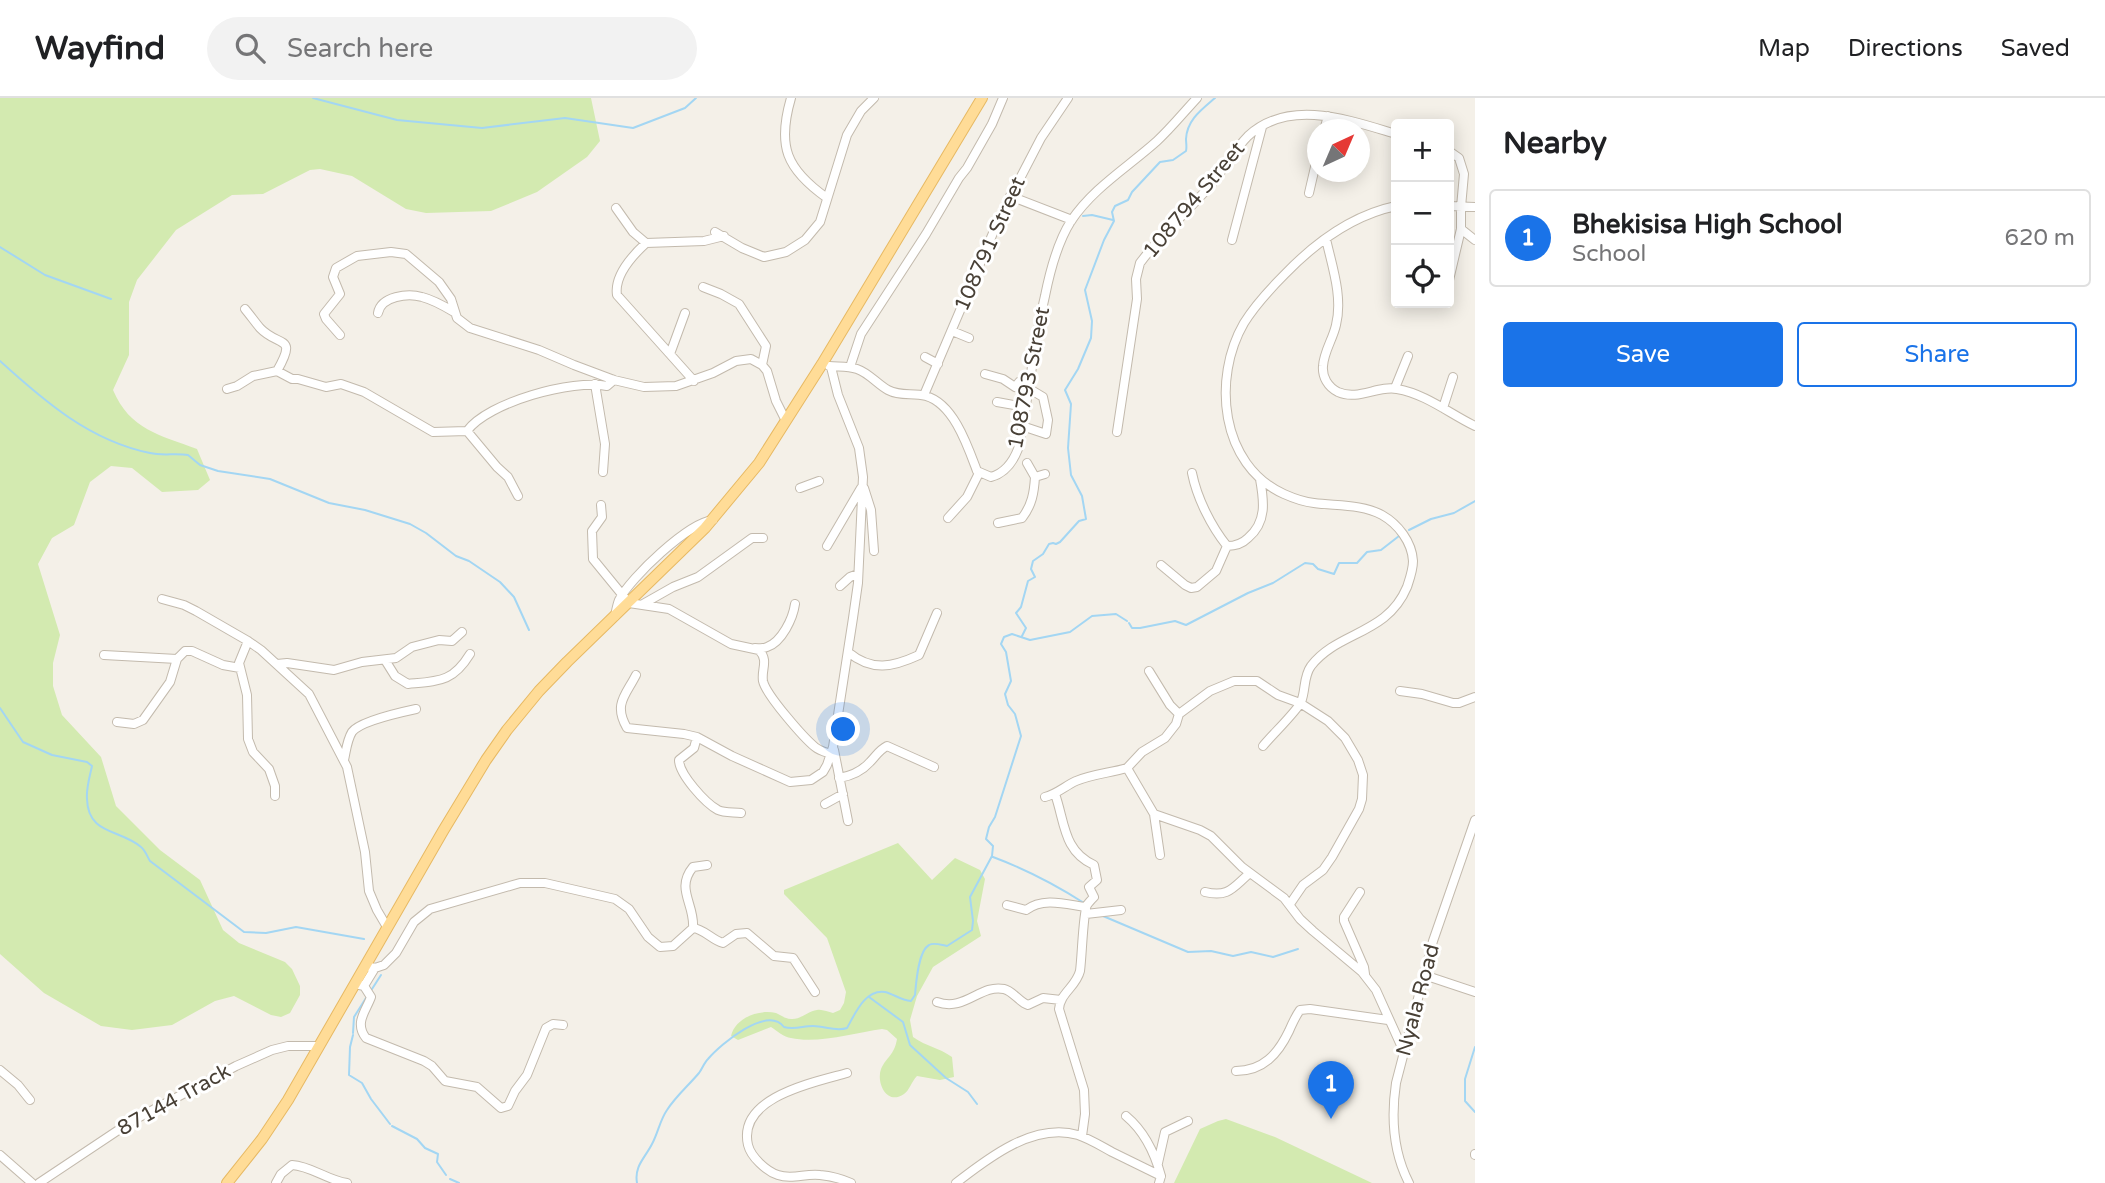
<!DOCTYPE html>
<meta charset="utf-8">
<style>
:root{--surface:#fff;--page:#f2f2f2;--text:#202124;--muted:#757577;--line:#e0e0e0;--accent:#1a73e8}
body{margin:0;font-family:"Varela Round",sans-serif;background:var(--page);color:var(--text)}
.controls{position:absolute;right:21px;top:21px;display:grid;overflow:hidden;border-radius:7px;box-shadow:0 4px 18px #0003}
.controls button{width:63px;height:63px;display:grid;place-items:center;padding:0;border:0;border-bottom:2px solid var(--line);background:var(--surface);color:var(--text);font:35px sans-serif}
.compass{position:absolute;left:1307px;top:21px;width:63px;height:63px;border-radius:50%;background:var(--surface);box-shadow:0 4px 18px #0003;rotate:44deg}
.you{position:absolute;left:844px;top:632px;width:24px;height:24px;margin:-18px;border:5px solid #fff;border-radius:50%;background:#1a73e8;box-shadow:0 0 0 10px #1a73e833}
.badge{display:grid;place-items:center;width:46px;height:46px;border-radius:50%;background:var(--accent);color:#fff;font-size:23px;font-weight:700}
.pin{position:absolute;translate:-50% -58px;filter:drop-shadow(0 2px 4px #0008)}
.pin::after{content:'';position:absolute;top:37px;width:24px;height:21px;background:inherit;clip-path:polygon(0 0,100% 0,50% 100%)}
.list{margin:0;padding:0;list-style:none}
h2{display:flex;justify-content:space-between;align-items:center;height:91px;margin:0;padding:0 28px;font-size:30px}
h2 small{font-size:23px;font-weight:400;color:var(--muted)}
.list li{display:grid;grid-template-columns:46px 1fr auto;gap:21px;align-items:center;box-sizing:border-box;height:98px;margin:0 14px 14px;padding:0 14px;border:2px solid var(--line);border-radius:7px}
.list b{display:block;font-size:26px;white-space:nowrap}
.list p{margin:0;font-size:23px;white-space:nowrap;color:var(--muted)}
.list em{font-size:23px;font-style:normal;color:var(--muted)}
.actions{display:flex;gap:14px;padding:21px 28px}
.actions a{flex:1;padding:16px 0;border:2px solid var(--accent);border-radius:7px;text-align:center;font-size:24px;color:var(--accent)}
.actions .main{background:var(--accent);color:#fff}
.icon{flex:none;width:38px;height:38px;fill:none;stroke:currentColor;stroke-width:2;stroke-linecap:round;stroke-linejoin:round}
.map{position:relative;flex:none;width:1475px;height:1085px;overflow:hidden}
header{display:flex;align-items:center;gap:42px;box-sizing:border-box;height:98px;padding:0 35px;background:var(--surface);border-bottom:2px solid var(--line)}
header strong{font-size:33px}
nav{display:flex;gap:38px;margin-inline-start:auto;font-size:24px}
.search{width:490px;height:63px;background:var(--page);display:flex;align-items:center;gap:18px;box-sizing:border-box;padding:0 24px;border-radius:38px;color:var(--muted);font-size:26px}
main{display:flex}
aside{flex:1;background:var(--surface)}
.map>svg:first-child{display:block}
.green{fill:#d3eab0}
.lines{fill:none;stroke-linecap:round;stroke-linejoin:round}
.stream{stroke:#a3d6f3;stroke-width:2}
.minor-casing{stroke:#c3baad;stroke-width:10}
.major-casing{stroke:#e7b963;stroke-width:12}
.minor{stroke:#fff;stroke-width:8}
.major{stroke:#ffdc97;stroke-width:10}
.labels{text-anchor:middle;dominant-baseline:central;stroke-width:6;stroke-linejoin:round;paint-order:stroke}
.street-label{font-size:21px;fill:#484036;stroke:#fff}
</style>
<header>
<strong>Wayfind</strong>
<div class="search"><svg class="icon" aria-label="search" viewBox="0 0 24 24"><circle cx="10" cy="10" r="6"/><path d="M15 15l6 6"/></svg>Search here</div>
<nav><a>Map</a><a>Directions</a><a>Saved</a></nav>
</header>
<main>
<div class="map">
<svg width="1475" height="1085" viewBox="0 0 1475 1085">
<rect width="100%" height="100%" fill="#f4f0e8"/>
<path class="green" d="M0,0H591L600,43L587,59L537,94L491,113L426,115L406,111L352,78L320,71L310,72L263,96L232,97L176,132L137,182L129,204V257L113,292C130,332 160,337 197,351L210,382L198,392L162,394L132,370L111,368L90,384L74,427L52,440L38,466L60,537L53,565V588L62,617L101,659L116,708L160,752L200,782L223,832L239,845L285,864L292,871L300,888V897L290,915L281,919L271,917L234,898L215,903L172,927L132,932L101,928L44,895L0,856Z
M898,745L932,782L955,760L980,772L985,781L977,823L981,838L933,869L917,898L910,922L913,939C927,949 938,949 952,959L954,979L940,982L917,978C912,983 909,993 904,996C887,1008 876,985 881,971C887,958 894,958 897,941L887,932L882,931C855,935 817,946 791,940C784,939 777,933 771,929L738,942L731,938C735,920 759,911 776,915C781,917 785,921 791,921C800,922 808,913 817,912C822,911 828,914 833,915L840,912L844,905L846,894L827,840L784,796V792Z
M1226,1021L1275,1039L1372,1085H1174L1200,1031L1218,1023Z"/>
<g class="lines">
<path class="stream" d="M313,0L397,22L482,30L565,20L633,30L685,10L696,0
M1083,118L1092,117L1113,122
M0,149L45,177L111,201
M0,263C44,303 90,343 150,355C162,358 176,355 188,357L200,367L218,373L270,381L329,405L365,412L410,426L426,435L456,458L469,463L500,484L514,499L529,532
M1409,432L1431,421L1454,415L1475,403
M1129,525L1132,530H1140L1175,523L1186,527L1248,495L1273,485L1305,465L1313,466L1318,471L1334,476L1339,465H1357L1367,454L1381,452L1399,438
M1022,538L1026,530L1016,515L1021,509L1028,483L1035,479L1031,471L1033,463L1043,456L1049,446L1053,445L1056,446L1060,444L1079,423L1086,421L1082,398L1071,377L1068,350L1071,306L1065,292L1078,271L1091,240L1092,223L1085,192L1104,142L1114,123L1112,114L1115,108L1128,102L1132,94L1160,64L1173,62L1186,53C1187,49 1186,45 1186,41C1187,22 1201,12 1215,0
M0,610L23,644L52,657L87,664L92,668C90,678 86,690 87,701C88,737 120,731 141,749C145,752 147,758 150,763L244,834L266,835L296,829L364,841
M993,759C1025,771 1056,787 1084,805
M1103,818L1188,854L1211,853L1233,858L1251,854L1273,859L1298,851
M372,891L381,877
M869,899L903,924L910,947L946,980L968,994L977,1006
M353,935L354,919L366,900
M353,937L350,949L349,977L362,985L371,1001L390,1026
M1475,949L1465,981V1003L1475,1014
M392,1028L417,1041L425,1050L438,1056L437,1064L446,1077
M450,1081L459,1085
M637,1085C634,1068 645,1060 652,1046C658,1035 660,1022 667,1012C676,998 688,988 699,975C702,971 704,965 708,961C721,946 767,907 784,929C794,932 803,928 813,928C825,928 836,934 847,930C855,916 865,891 885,894C894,896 900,902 911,903L915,897C916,886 918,853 929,847C934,844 941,847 947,848L972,832L973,823L970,799L992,758L993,748L986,741L989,729L995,719L1021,638L1015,616L1008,607L1005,596L1011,583L1006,554L1001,546L1004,539L1012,536L1030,542L1070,534L1092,518L1116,516L1127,523"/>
<defs>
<path id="minor" d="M791,0C777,48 786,71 827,100
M1324,32L1328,18
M1449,53L1459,60L1464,76L1461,109V131L1449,182
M1309,95L1318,56
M1010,98L1072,122
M1449,108L1475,109
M616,110L633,134L646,145L704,143L724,138
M1461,131L1475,142
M715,134L742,150L764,159L786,154L805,142L820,124L847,37L861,13L874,0
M1326,141C1332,168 1343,199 1336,227C1333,241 1324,253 1323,268C1322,279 1328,289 1338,294C1358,303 1378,287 1397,291C1426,296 1450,316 1475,328
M1232,142L1262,29
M646,145C633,157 614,178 617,197L694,283
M703,189L721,196L739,206L766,248L762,267
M245,211C250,217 255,224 260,230C279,250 298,236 277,273
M378,215C381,198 408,195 422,199C434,202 444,208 454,214
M952,233L969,240
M340,237L326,221L324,216L340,196L333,179L336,170L357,158L391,154L406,156L439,184L451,201L457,220L470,230L539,252L574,267L614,282L644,289L676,288L713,275L736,263L751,261L762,267L767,273L776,303L786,323
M670,256L685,215
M925,259L938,266
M829,268C838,269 848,268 857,271C869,275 877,286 888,292C901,299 913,294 926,298C954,306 968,349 977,373L991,379C1005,375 1013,364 1018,351C1029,300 1033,249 1045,198C1050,173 1057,145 1071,123C1093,90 1128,69 1157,43C1171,30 1184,14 1197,0
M850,269L861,236L926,136L959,80L967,70L992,26L1003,0
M985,276L1003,281L1015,289L1019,284L1029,285
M595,286L605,346L603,374
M1395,290L1408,258
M227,291L237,288L253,278L277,273L292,281H298L326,289L341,286L364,294L433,334L467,333C488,304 573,281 607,288L614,282
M924,297L999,121L1041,40L1068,0
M997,304L1025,309
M1443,310L1453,279
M1022,328L1046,336L1048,322L1043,299L1028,290
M467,333L497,369L508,379L518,398
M1117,334L1137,201L1136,181L1140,165C1160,138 1186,115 1209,89C1223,73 1233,53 1248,38C1289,0 1349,22 1396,36
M1027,365L1035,379L1045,376
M800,390L819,383
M864,390L871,412L874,453
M601,407L602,419L592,433L593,461L629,505L669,511L731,546L759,552C769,563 761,571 763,583C766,597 804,640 815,649C820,653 825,654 831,656
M948,420L967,399L979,375
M998,425L1022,420C1032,407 1034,395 1035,379
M827,448L861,390
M1227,448C1236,448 1242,446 1248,440C1267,424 1264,403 1260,381
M1161,467L1185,487L1191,490L1197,489L1216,473L1227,448C1211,428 1197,400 1192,375
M840,488L850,479L858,476
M162,501L184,507L196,513L248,543L261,552L309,596L347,669L365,754L369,793L377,812L387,829
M643,506L673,489L698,479L752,440H763
M615,518C616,513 617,507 619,502C631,479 688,425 713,422
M248,543L239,565L247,597L248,641L253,654L269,671L275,688V698
M755,550C759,550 763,551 767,549C782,544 793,520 795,506
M848,554C872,574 893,569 919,557L937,515
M104,557L177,561
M385,562L395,578L408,586C439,583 453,584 470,556
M277,566L287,565L334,572L362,564L396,560L412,549L439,542L452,543L462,534
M1149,573L1170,607L1179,616
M636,577C626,597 613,606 627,630L684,636L697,639L732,658L790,684L811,682L823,674L827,667L833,649L853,520L858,485L863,379L859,350L838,297L831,269
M1400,593L1422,596L1453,605H1459L1475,599
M117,624L134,626L143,622L170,584L177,561L185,553H192L223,567L240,570
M697,639L694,650L679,662C679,676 705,705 718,712C724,715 734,714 741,715
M1263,648C1271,638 1297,613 1301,604C1306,592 1303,579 1311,568C1338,533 1387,537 1407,489C1410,480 1413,472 1413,463C1412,444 1398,426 1382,417C1362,406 1336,408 1314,405C1304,404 1293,400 1284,396C1220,367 1212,280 1244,225C1255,207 1270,191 1285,176C1315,145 1353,117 1396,108
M834,652L848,723
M344,662C346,653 347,642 352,634C360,623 402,614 416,611
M1127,670L1142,654L1165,640L1176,626L1179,616L1210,593L1234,583H1257L1278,597L1300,605L1328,623L1345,640L1358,662L1363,677L1362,701L1359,711L1332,759L1323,772L1303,787L1290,806
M839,680C851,678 862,673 870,664C876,658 879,652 887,648L934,669
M1055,696C1065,724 1063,753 1094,767L1097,782L1089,789L1094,799C1092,801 1089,804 1087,807C1083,815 1082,859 1080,873C1076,889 1060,895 1059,911L1084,992L1085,1016L1082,1038
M1045,699C1057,696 1065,688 1076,683C1093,676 1110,675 1127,670L1154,716L1160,757
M825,706L843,696
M1154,716L1200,732L1211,738L1242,769L1284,800L1300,821L1313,833L1362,874L1376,892L1404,954
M1205,794C1229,800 1233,789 1250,775
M1360,794L1344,819V823L1364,869L1365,876
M1007,807L1026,812C1043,799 1065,806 1085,809
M1086,816L1121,812
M693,830C695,806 675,791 693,769L707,767
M365,868L375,870L384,867L396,855L414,824L430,811L520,785H545L615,801L629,811L648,839L660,849L673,848L693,830C704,831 712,842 723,845L736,836L747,835L774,858L793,860L815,894
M1424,877L1475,894
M355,886L364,888L371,899C366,913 354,925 366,940L424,963L432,968L445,983L477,989L501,1010L508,1008L515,993L527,977L546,930L553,926L563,927
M364,888L375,870
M937,904C965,914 980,886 1004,891C1013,893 1019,904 1028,907L1043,900L1061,902
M0,972L18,987L30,1002
M1236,973C1263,973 1278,956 1289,933C1292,926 1295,919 1300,912L1310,911L1388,922
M847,975C815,984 737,999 748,1047C751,1059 766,1073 778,1077C792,1082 806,1075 820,1077C831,1078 842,1081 851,1085
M1126,1018C1144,1033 1155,1056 1161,1078
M1475,1056V1057
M0,1057L32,1085
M1158,1065L1165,1034L1188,1023
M39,1085L132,1023L236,968L272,952L288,948H319
M276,1085L281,1076L292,1067C311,1068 327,1082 347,1085
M956,1085C988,1060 1034,1024 1078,1037C1090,1041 1101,1048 1112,1054C1128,1062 1145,1070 1161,1078L1159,1085
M1409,1085C1393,1054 1391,1019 1396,985L1433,843L1475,722"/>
<path id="major" d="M227,1085L262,1041L288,1002L443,733L486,662L507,632L539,593L567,564L705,430L759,365L822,266L982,0"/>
</defs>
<use href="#minor" class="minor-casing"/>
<use href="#major" class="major-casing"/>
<use href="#minor" class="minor"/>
<use href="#major" class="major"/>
</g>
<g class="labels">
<g class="street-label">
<text transform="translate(1194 102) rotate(-50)">108794 Street</text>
<text transform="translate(990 146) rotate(-66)">108791 Street</text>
<text transform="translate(1029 280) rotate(-79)">108793 Street</text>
<text transform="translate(1418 902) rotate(-75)">Nyala Road</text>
<text transform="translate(174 1002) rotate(-29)">87144 Track</text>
</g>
</g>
</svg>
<div class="controls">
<button>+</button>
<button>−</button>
<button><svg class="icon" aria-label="locate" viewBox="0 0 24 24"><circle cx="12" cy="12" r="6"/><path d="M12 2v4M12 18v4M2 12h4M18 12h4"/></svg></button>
</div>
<svg class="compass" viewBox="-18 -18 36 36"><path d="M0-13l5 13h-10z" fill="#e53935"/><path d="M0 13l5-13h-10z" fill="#757577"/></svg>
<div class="you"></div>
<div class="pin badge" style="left:1331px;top:1021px">1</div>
</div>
<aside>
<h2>Nearby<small></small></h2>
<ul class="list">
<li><span class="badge">1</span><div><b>Bhekisisa High School</b><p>School</p></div><em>620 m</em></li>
</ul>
<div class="actions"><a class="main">Save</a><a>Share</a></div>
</aside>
</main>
